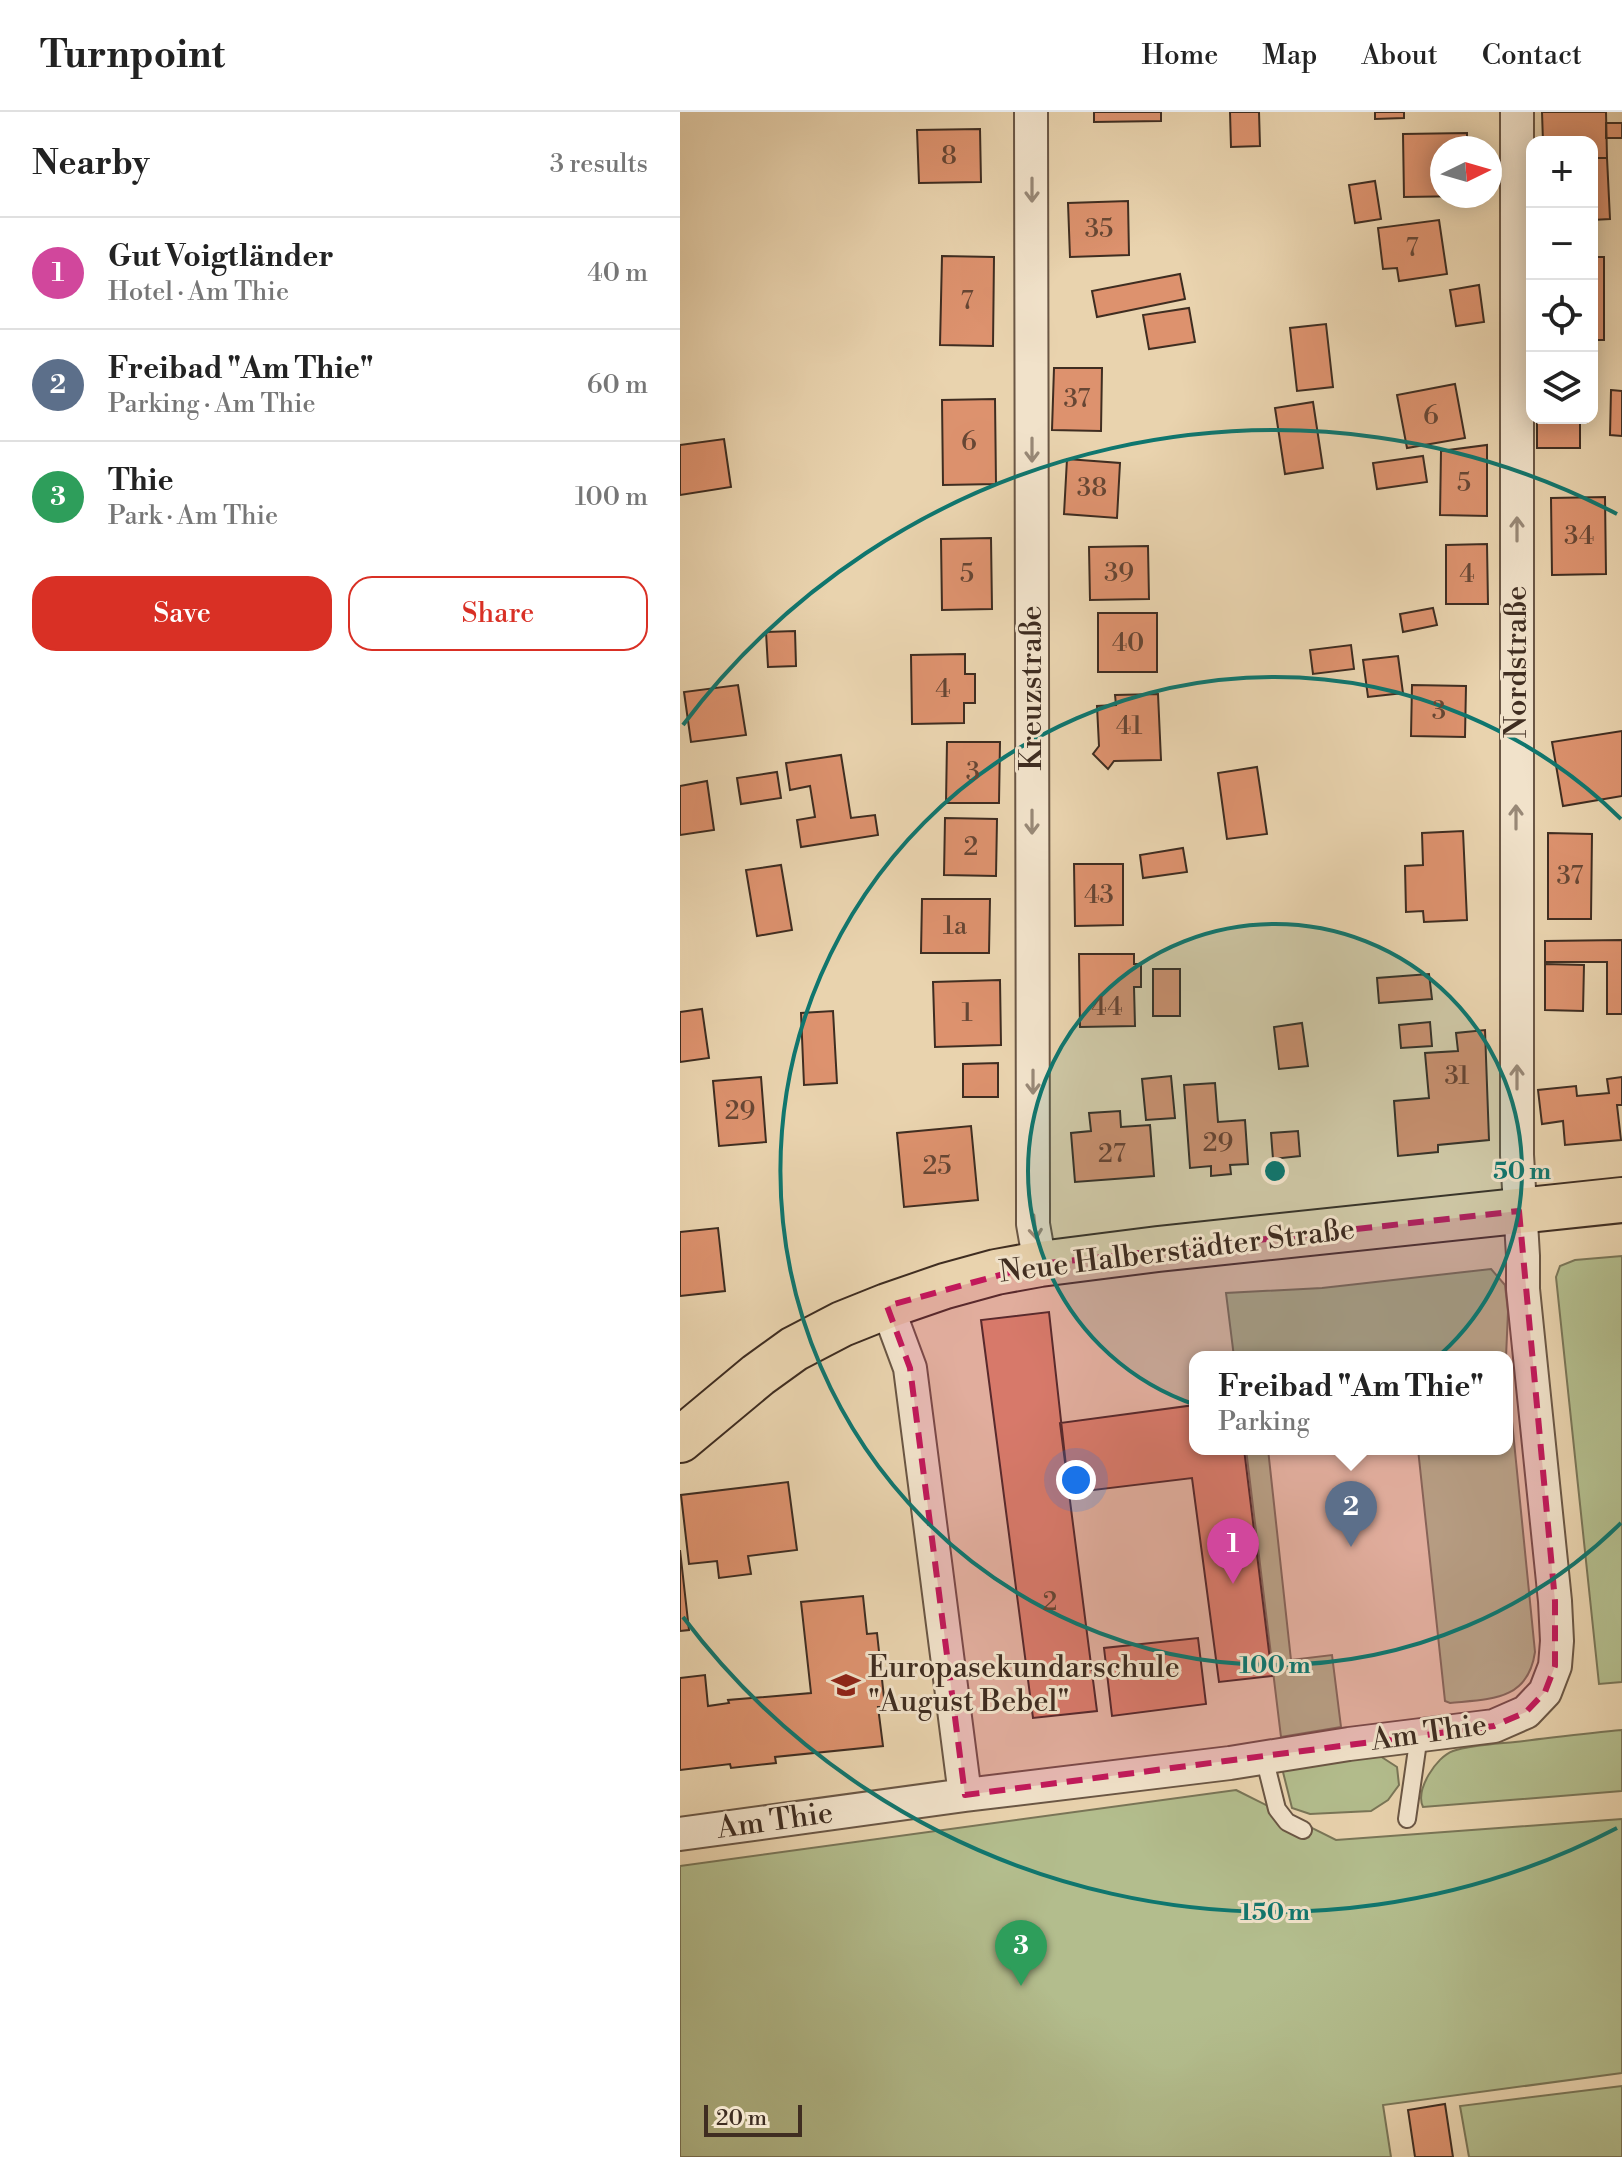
<!DOCTYPE html>
<meta charset="utf-8">
<style>
:root{--surface:#fff;--page:#f6f6f6;--text:#222;--muted:#767676;--line:#e0e0e0;--accent:#d93025}
body{margin:0;font-family:"Libre Bodoni",serif;background:var(--page);color:var(--text)}
.controls{position:absolute;right:24px;top:24px;display:grid;overflow:hidden;border-radius:16px;box-shadow:0 4px 20px #0003}
.controls button{width:72px;height:72px;display:grid;place-items:center;padding:0;border:0;border-bottom:2px solid var(--line);background:var(--surface);color:var(--text);font:40px sans-serif}
.compass{position:absolute;left:750px;top:24px;width:72px;height:72px;border-radius:50%;background:var(--surface);box-shadow:0 4px 20px #0003;rotate:85deg}
.scale{position:absolute;left:24px;bottom:20px;width:98px;box-sizing:border-box;padding-left:8px;border:4px solid #3f2d21;border-top:0;font-size:22px;line-height:28px;white-space:nowrap;color:#3f2d21;-webkit-text-stroke:6px #f1e2ca;paint-order:stroke}
.you{position:absolute;left:396px;top:1368px;width:28px;height:28px;margin:-20px;border:6px solid #fff;border-radius:50%;background:#1a73e8;box-shadow:0 0 0 12px #1a73e833}
.badge{display:grid;place-items:center;width:52px;height:52px;border-radius:50%;background:var(--accent);color:#fff;font-size:26px;font-weight:700}
.pin{position:absolute;translate:-50% -66px;filter:drop-shadow(0 2px 4px #0008)}
.pin::after{content:'';position:absolute;top:42px;width:28px;height:24px;background:inherit;clip-path:polygon(0 0,100% 0,50% 100%)}
.popup{position:absolute;left:509px;top:1239px;width:324px;height:104px;box-sizing:border-box;display:grid;place-content:center;border-radius:16px;background:var(--surface);filter:drop-shadow(0 2px 6px #0005);font-size:26px;white-space:nowrap;color:var(--muted)}
.popup b{font-size:30px;color:var(--text)}
.popup::after{content:'';position:absolute;left:50%;top:100%;margin-left:-16px;border:16px solid transparent;border-top-color:var(--surface)}
.list{margin:0;padding:0;list-style:none}
h2{display:flex;justify-content:space-between;align-items:center;height:104px;margin:0;padding:0 32px;font-size:34px}
h2 small{font-size:26px;font-weight:400;color:var(--muted)}
.list li{display:grid;grid-template-columns:52px 1fr auto;gap:24px;align-items:center;box-sizing:border-box;height:112px;padding:0 32px;border-top:2px solid var(--line)}
.list b{display:block;font-size:30px;white-space:nowrap}
.list p{margin:0;font-size:26px;white-space:nowrap;color:var(--muted)}
.list em{font-size:26px;font-style:normal;color:var(--muted)}
.actions{display:flex;gap:16px;padding:24px 32px}
.actions a{flex:1;padding:18px 0;border:2px solid var(--accent);border-radius:24px;text-align:center;font-size:28px;color:var(--accent)}
.actions .main{background:var(--accent);color:#fff}
.icon{flex:none;width:44px;height:44px;fill:none;stroke:currentColor;stroke-width:2;stroke-linecap:round;stroke-linejoin:round}
.map{position:relative;flex:none;width:942px;height:2045px;overflow:hidden}
header{display:flex;align-items:center;gap:48px;box-sizing:border-box;height:112px;padding:0 40px;background:var(--surface);border-bottom:2px solid var(--line)}
header strong{font-size:38px}
nav{display:flex;gap:44px;margin-inline-start:auto;font-size:28px}
main{display:flex}
aside{flex:1;background:var(--surface)}
.map>svg:first-child{display:block}
.green{fill:#b3bd8d;stroke:#797557;stroke-width:2}
.building{fill:#dd926e;stroke:#3f2d21;stroke-width:2}
.lines{fill:none;stroke-linecap:round;stroke-linejoin:round}
.service-casing{stroke:#6a5644;stroke-width:20}
.minor-casing{stroke:#6a5644;stroke-width:36}
.primary-casing{stroke:#3f2d21;stroke-width:48}
.service{stroke:#f1e2ca;stroke-width:16}
.minor{stroke:#f1e2ca;stroke-width:32}
.primary{stroke:#e9d3ae;stroke-width:44}
.oneway{stroke:#988876}
.marked{fill:#c2185b;fill-opacity:0.2;stroke:#c2185b;stroke-width:6;stroke-dasharray:16 10;stroke-linejoin:round}
.ring{fill:none;stroke:#0f766e;stroke-width:4}
.labels{text-anchor:middle;dominant-baseline:central;stroke-width:6;stroke-linejoin:round;paint-order:stroke}
.number-label{font-size:26px;fill:#664634}
.street-label{font-size:30px;fill:#3f2d21;stroke:#f1e2ca}
.poi-label{font-size:30px;fill:#3f2d21;stroke:#f1e2ca;text-anchor:start}
.centre{fill:#0f766e;stroke:#f1e2ca;stroke-width:4}
.ring-label{font-size:24px;text-anchor:middle;font-weight:bold;fill:#0f766e;stroke:#f1e2ca;stroke-width:6;stroke-linejoin:round;paint-order:stroke}
</style>
<header>
<strong>Turnpoint</strong>
<nav><a>Home</a><a>Map</a><a>About</a><a>Contact</a></nav>
</header>
<main>
<aside>
<h2>Nearby<small>3 results</small></h2>
<ul class="list">
<li><span class="badge" style="background:#d1479c">1</span><div><b>Gut Voigtländer</b><p>Hotel · Am Thie</p></div><em>40 m</em></li>
<li><span class="badge" style="background:#5c6f8a">2</span><div><b>Freibad &quot;Am Thie&quot;</b><p>Parking · Am Thie</p></div><em>60 m</em></li>
<li><span class="badge" style="background:#2e9e5b">3</span><div><b>Thie</b><p>Park · Am Thie</p></div><em>100 m</em></li>
</ul>
<div class="actions"><a class="main">Save</a><a>Share</a></div>
</aside>
<div class="map">
<svg width="942" height="2045" viewBox="0 0 942 2045">
<rect width="100%" height="100%" fill="#e9d3ae"/>
<filter id="stains"><feTurbulence type="fractalNoise" baseFrequency=".0025" numOctaves="4"/><feColorMatrix values="0 0 0 0 .2 0 0 0 0 .09 0 0 0 0 .02 0 0 0 .5 -.17"/></filter>
<radialGradient id="worn" r=".72"><stop offset=".6" stop-color="#630" stop-opacity="0"/><stop offset="1" stop-color="#630" stop-opacity=".3"/></radialGradient>
<path class="green" d="M942,1144V1570L919,1572L876,1165L880,1154L895,1148Z
M811,1157L825,1173L828,1200L826,1245H554L546,1181L642,1176Z
M827,1259L855,1540C848,1589 810,1587 770,1591L765,1589L738,1337H827Z
M566,1337H588L611,1548L652,1543L661,1615L601,1625Z
M942,1618V1679L743,1695C735,1678 756,1645 773,1639C792,1633 815,1632 835,1630C871,1626 906,1621 942,1618Z
M700,1644L717,1655L719,1673L708,1688L691,1699L630,1702L612,1696L602,1656Z
M556,1678L656,1728L942,1707V1961L703,1993L711,2045H0V1754Z
M942,1974V2045H789L780,1994Z"/>
<path class="building" d="M414,0H481V9L414,10Z
M550,0H579L580,34L551,35Z
M695,0H724V6L695,7Z
M862,0H926L927,46H912V30H863Z
M926,11H942V26H926Z
M300,17L301,70L239,71L237,18Z
M787,21V36H762V84H787L724,85L723,22Z
M912,46H927L930,107L912,108Z
M695,69L701,107L675,111L669,73Z
M448,89L449,143L390,145L388,91Z
M759,108L767,162L719,169L717,156L703,157L698,116Z
M262,144L314,145L313,234L260,233Z
M912,145H924V228H912Z
M500,162L505,187L417,205L412,179Z
M799,173L804,210L776,214L770,178Z
M509,196L515,230L469,237L463,203Z
M646,212L653,275L617,279L610,216Z
M374,256H422L421,319L372,318Z
M775,272L785,326L727,336L717,283Z
M931,278L942,279V324L930,323Z
M315,287L316,372L263,373L262,288Z
M633,290L643,356L605,362L595,296Z
M857,306H900V336H857Z
M44,327L51,375L0,383V333Z
M807,333V404L760,403L761,339Z
M743,344L747,370L697,377L693,351Z
M387,347L440,351L437,406L384,402Z
M925,385L926,462L872,463L871,386Z
M311,426L312,497L262,498L261,427Z
M807,432L808,492H766V433Z
M468,434L469,487L410,488L409,435Z
M753,496L757,513L723,520L720,502Z
M418,501H477V560H418Z
M115,519L116,554L88,555L86,520Z
M671,533L674,557L633,562L630,538Z
M285,542V562H295V591H284V611L232,612L231,543Z
M718,544L723,581L688,585L683,548Z
M58,573L66,623L11,630L4,580Z
M732,573L786,574L785,625L731,624Z
M478,582L481,648L434,649L428,657L413,642L419,634L417,594L436,593L435,583Z
M942,619V684L883,694L872,630Z
M267,630H320L319,691H266Z
M161,643L171,706L195,703L198,723L121,735L117,708L135,705L130,674L110,678L106,651Z
M577,655L587,722L547,727L538,661Z
M97,660L101,686L61,692L57,666Z
M27,669L34,718L0,723V674Z
M265,706L317,707L316,764L264,763Z
M783,719L787,808L744,810L743,799L726,800L725,754L743,753L742,721Z
M868,721L912,722L911,807H868Z
M503,736L507,760L463,766L460,743Z
M394,752H443V813L395,814Z
M101,753L112,818L77,824L66,758Z
M242,787H310L309,841H241Z
M942,828V902H927V850H865V829Z
M399,842H454V852H461V875H454L455,914L400,915Z
M865,852L904,853L903,899L865,898Z
M473,857H500V904H473Z
M749,862L752,887L699,891L697,866Z
M320,868L321,933L255,935L253,870Z
M22,897L29,946L0,950V900Z
M153,899L157,971L124,973L121,901Z
M750,910L752,934L721,936L719,913Z
M622,911L628,954L599,957L594,915Z
M805,918L809,1028L758,1033V1040L718,1044L714,989L749,986L745,941L778,939L776,921Z
M318,951V985H283V952Z
M491,964L495,1006L466,1008L462,967Z
M81,965L86,1030L39,1034L33,969Z
M942,965V993H937L941,1028L885,1033L883,1009L862,1012L858,978L896,974L897,984L929,981L927,967Z
M535,971L538,1010L565,1008L568,1052L550,1053L551,1062L531,1064V1054L510,1056L504,973Z
M440,999L441,1015L470,1013L474,1064L395,1070L391,1021L411,1019L409,1001Z
M291,1014L298,1088L224,1095L217,1021Z
M618,1019L620,1044L593,1047L591,1021Z
M38,1116L45,1179L0,1184V1120Z
M369,1200L389,1381L417,1599L353,1606L301,1208Z
M515,1293V1337H564L592,1564L539,1570L512,1366L389,1381L380,1311Z
M108,1370L117,1438L68,1444L71,1462L39,1466L37,1449L9,1452L1,1383Z
M0,1438L9,1518L0,1519Z
M183,1484L187,1522L197,1521L205,1595H198L203,1634L95,1645L96,1651L51,1656L50,1652L0,1658V1566L25,1563L28,1594L49,1591L48,1588L131,1581L121,1490Z
M518,1526L526,1592L432,1604L424,1536Z
M765,1992L773,2045H735L728,1998Z"/>
<g class="lines">
<defs>
<path id="service" d="M584,1645L597,1697L607,1710L623,1718
M727,1707L739,1623"/>
<path id="minor" d="M351,0L353,1091V1112L360,1152
M207,1194L230,1256L285,1683
M0,1722L285,1683L550,1651L669,1632L814,1614L846,1600L865,1580L875,1554L877,1529L875,1489L843,1177V1144L837,1043V0"/>
<path id="primary" d="M0,1328L78,1263L114,1237L162,1212L207,1194L265,1174L316,1160L360,1152L478,1137L942,1088"/>
</defs>
<use href="#service" class="service-casing"/>
<use href="#minor" class="minor-casing"/>
<use href="#primary" class="primary-casing"/>
<use href="#service" class="service"/>
<use href="#minor" class="minor"/>
<use href="#primary" class="primary"/>
</g>
<defs><path id="oneway-shaft" d="M-6 0H5M1.5-3L5.5 0L1.5 3" fill="none" stroke-width="1.6" stroke-linecap="round" stroke-linejoin="round" transform="scale(2)"/></defs>
<g class="oneway">
<use href="#oneway-shaft" transform="translate(352 78) rotate(90)"/>
<use href="#oneway-shaft" transform="translate(352 338) rotate(90)"/>
<use href="#oneway-shaft" transform="translate(837 417) rotate(-90)"/>
<use href="#oneway-shaft" transform="translate(836 705) rotate(-90)"/>
<use href="#oneway-shaft" transform="translate(352 710) rotate(90)"/>
<use href="#oneway-shaft" transform="translate(837 965) rotate(-90)"/>
<use href="#oneway-shaft" transform="translate(353 970) rotate(90)"/>
<use href="#oneway-shaft" transform="translate(355 1115) rotate(84)"/>
</g>
<path class="marked" d="M839,1099L875,1489V1554L865,1580L846,1600L814,1614L285,1683L230,1256L207,1194L360,1152Z"/>
<circle cx="595" cy="1059" r="247" fill="#0f766e" fill-opacity=".12"/>
<g class="ring">
<circle cx="595" cy="1059" r="247"/>
<path d="M941 1411A494 494 0 1 1 941 707"/>
<path d="M937 1716A741 741 0 0 1 3 1505M3 613A741 741 0 0 1 937 402"/>
</g>
<defs>
<symbol id="school-bare" viewBox="-9 -9 18 18"><path d="M0-5L7-2L0 1L-7-2ZM-4 1L0 2.5L4 1V4Q0 6-4 4Z" fill="#8f2418" stroke="#f1e2ca" stroke-width="2.5" paint-order="stroke"/></symbol>
</defs>
<g fill-rule="evenodd">
<use href="#school-bare" x="146" y="1553" width="40" height="40"/>
</g>
<g class="labels">
<g class="number-label">
<text x="269" y="44">8</text>
<text x="419" y="117">35</text>
<text x="732" y="136">7</text>
<text x="287" y="189">7</text>
<text x="397" y="287">37</text>
<text x="751" y="304">6</text>
<text x="289" y="330">6</text>
<text x="784" y="371">5</text>
<text x="412" y="376">38</text>
<text x="899" y="424">34</text>
<text x="439" y="461">39</text>
<text x="287" y="462">5</text>
<text x="787" y="462">4</text>
<text x="448" y="531">40</text>
<text x="263" y="577">4</text>
<text x="759" y="599">3</text>
<text x="449" y="614">41</text>
<text x="293" y="660">3</text>
<text x="291" y="735">2</text>
<text x="890" y="764">37</text>
<text x="419" y="783">43</text>
<text x="275" y="814">1a</text>
<text x="427" y="895">44</text>
<text x="287" y="901">1</text>
<text x="777" y="964">31</text>
<text x="60" y="999">29</text>
<text x="538" y="1031">29</text>
<text x="432" y="1042">27</text>
<text x="257" y="1054">25</text>
<text x="370" y="1490">2</text>
</g>
<g class="street-label">
<text transform="translate(837 550) rotate(-90)">Nordstraße</text>
<text transform="translate(352 576) rotate(-90)">Kreuzstraße</text>
<text transform="translate(497 1139) rotate(-7)">Neue Halberstädter Straße</text>
<text transform="translate(749 1621) rotate(-8)">Am Thie</text>
<text transform="translate(95 1709) rotate(-8)">Am Thie</text>
</g>
<g class="poi-label">
<text x="188" y="1556">Europasekundarschule<tspan x="188" dy="34">"August Bebel"</tspan></text>
</g>
</g>
<circle cx="595" cy="1059" r="12" class="centre"/>
<g class="ring-label">
<text x="842" y="1067">50 m</text>
<text x="595" y="1561">100 m</text>
<text x="595" y="1808">150 m</text>
</g>
<rect width="100%" height="100%" filter="url(#stains)"/>
<rect width="100%" height="100%" fill="url(#worn)"/>
</svg>
<div class="controls">
<button>+</button>
<button>−</button>
<button><svg class="icon" aria-label="locate" viewBox="0 0 24 24"><circle cx="12" cy="12" r="6"/><path d="M12 2v4M12 18v4M2 12h4M18 12h4"/></svg></button>
<button><svg class="icon" aria-label="layers" viewBox="0 0 24 24"><path d="M12 4l9 5-9 5-9-5zM3 14l9 5 9-5"/></svg></button>
</div>
<svg class="compass" viewBox="-18 -18 36 36"><path d="M0-13l5 13h-10z" fill="#e53935"/><path d="M0 13l5-13h-10z" fill="#767676"/></svg>
<div class="scale">20 m</div>
<div class="you"></div>
<div class="pin badge" style="left:553px;top:1472px;background:#d1479c">1</div>
<div class="pin badge" style="left:671px;top:1435px;background:#5c6f8a">2</div>
<div class="popup"><b>Freibad &quot;Am Thie&quot;</b>Parking</div>
<div class="pin badge" style="left:341px;top:1874px;background:#2e9e5b">3</div>
</div>
</main>
